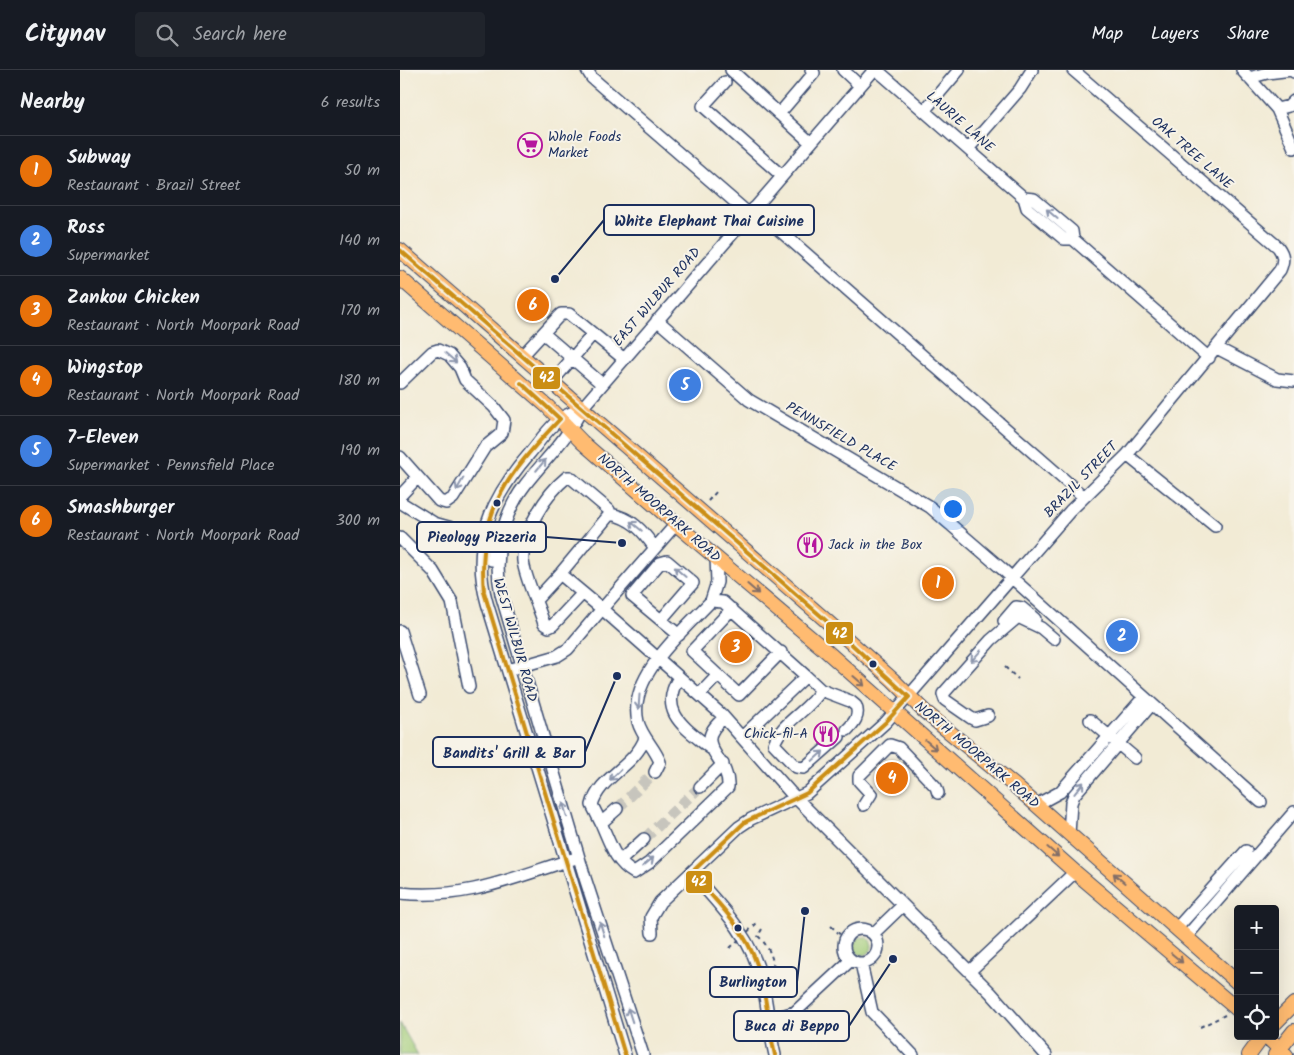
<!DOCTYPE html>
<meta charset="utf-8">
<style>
:root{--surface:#171b24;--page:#20242c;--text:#f1f3f6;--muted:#9ea1a6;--line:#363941;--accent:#d93025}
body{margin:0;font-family:Kalam,sans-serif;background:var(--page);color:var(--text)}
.controls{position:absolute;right:15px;bottom:15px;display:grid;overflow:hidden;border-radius:5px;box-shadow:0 5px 20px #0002}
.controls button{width:45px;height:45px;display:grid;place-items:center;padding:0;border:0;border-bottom:1px solid var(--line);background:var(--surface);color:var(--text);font:25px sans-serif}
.you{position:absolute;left:552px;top:438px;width:18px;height:18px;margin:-12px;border:4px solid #fff;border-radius:50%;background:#1a73e8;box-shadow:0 0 0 8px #1a73e833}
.badge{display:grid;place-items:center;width:32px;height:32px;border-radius:50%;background:var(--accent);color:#fff;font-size:16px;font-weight:700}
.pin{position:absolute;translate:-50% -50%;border:2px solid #fff;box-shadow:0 1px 5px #0006}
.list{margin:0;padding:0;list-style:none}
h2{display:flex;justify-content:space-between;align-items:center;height:65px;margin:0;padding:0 20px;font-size:21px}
h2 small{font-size:16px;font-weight:400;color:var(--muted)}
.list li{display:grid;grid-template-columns:32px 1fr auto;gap:15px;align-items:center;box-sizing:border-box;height:70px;padding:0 20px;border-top:1px solid var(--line)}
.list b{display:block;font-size:19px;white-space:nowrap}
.list p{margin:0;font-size:16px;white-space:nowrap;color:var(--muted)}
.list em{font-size:16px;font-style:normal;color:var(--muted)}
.icon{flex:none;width:28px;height:28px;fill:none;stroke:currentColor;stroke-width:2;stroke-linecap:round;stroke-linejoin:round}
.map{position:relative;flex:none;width:894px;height:985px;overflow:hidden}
header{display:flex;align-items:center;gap:30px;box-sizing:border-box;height:70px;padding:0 25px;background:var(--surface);border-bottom:1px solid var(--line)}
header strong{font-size:24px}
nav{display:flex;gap:28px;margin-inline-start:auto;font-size:18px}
.search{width:350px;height:45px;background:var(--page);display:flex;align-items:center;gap:12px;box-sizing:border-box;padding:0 18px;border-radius:5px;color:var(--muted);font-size:19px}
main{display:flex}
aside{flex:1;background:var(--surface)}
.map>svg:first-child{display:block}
.green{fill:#a2cc79;stroke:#5e7e6c}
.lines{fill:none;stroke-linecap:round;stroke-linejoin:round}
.minor-tunnel{stroke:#c7c5bd;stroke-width:11;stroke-dasharray:11 5.5;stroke-linecap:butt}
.minor-casing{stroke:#3b4b70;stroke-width:14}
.major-casing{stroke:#3b4b70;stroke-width:16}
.path{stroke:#3b4b70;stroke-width:2;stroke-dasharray:4 4;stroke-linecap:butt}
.minor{stroke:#fff;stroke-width:11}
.major{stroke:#ffbb71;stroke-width:14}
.path-bridge{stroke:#3b4b70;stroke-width:2;stroke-dasharray:4 4;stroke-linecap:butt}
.bus-1-casing{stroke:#f7f3e8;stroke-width:8}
.bus-1{stroke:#cb8e13;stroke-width:4}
.oneway{stroke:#8d97ae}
.oneway2{stroke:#826e67}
.bus-dot{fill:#1b2f5e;stroke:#f7f3e8;stroke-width:2}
.labels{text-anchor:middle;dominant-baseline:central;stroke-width:4;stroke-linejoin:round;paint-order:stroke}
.street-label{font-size:14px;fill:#1b2f5e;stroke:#f7f3e8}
.poi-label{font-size:14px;fill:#1b2f5e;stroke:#f7f3e8;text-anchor:start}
.leader{fill:none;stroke:#1b2f5e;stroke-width:2}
.callout-dot{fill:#1b2f5e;stroke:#f7f3e8;stroke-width:2}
.callout{fill:#f7f3e8;stroke:#1b2f5e;stroke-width:2}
.callout-label{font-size:15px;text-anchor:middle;font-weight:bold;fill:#1b2f5e}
.line-badge{stroke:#f7f3e8;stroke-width:2}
.badge-label{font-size:14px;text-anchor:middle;font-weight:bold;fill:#fff}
</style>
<header>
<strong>Citynav</strong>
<div class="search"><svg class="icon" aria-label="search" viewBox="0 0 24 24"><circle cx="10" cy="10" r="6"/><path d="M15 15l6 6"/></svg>Search here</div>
<nav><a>Map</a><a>Layers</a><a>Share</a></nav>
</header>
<main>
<aside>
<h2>Nearby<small>6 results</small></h2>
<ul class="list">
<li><span class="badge" style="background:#e8710a">1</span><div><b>Subway</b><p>Restaurant · Brazil Street</p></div><em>50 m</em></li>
<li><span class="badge" style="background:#3f7fe0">2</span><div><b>Ross</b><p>Supermarket</p></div><em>140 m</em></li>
<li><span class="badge" style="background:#e8710a">3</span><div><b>Zankou Chicken</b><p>Restaurant · North Moorpark Road</p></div><em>170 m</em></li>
<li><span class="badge" style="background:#e8710a">4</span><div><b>Wingstop</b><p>Restaurant · North Moorpark Road</p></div><em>180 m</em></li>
<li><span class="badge" style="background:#3f7fe0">5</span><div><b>7-Eleven</b><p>Supermarket · Pennsfield Place</p></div><em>190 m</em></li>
<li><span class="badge" style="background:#e8710a">6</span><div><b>Smashburger</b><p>Restaurant · North Moorpark Road</p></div><em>300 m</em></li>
</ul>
</aside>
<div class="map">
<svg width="894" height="985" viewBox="0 0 894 985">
<rect width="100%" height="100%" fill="#f7f3e8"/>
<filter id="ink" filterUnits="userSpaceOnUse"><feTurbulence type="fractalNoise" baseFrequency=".02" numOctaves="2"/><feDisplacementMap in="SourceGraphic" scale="10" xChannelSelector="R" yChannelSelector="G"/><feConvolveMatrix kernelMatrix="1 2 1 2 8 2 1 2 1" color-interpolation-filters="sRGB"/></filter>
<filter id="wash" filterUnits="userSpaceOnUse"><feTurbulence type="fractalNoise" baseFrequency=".0096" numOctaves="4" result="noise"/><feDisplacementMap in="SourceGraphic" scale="20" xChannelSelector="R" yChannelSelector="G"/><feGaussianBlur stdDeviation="1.12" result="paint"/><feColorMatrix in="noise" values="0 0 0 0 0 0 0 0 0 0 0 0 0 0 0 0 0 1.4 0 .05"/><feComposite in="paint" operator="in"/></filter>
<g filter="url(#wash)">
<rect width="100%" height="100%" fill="#f2ebd5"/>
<path class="green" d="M454 876a9 9 0 1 1 18 0a9 9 0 1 1-18 0Z
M0,953L18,985H0Z"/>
</g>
<g filter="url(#ink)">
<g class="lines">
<path class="minor-tunnel" d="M217,739L255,702
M244,769L300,717"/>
<defs>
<path id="minor" d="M187,0L192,8L349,144
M331,0L411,73
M443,0L460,16
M477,0L624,128L627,138L664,169H673
M842,0L877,39L894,78
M849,8L867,3L892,0L894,2
M325,12L303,36L382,106
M877,39L889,36L894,31
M524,41L559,0
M379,44L414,3L411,0
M568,79L620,19L632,0
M624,128L634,129L672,161L673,169L809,288
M354,138L684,427
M257,250L349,330L530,437L601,498L861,732
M143,263L202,314
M817,278L877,309L894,311
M123,285L157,248L161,244H169L224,289
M152,312L193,264
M0,313L32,282L38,280L49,285L60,298L65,310L94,337L104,350L102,363L85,377L53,428L46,433L39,431L0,387
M182,338C175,342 167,344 161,348C149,357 139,372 130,383C91,428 70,473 87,533L225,985
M727,385L815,456
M0,426L17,408
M0,432L34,453L84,467L92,476L91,490
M210,444C232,448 242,460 255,478
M0,468L33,501L52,532L69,617
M183,523L153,555L149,557L144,554C139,537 125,508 123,491C121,463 146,424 167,407H170L209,440L210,444L160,504L202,539L276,454
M136,530L160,504
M311,531L317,512L316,487
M332,539L292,581L339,625L381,582
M261,550L293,513L267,491L260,493L232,526L279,565
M604,551L616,537L622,538L635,549
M0,561L20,625
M108,600L157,586L168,579L202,539L321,644L390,722L591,923L646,985
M279,607C258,642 284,657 310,678
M421,620L450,631L456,636C460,646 454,653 447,660
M300,624L318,605
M588,646L575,650L571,648L545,630L543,624L591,570L618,547L641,558L654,569
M690,650L735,688
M342,667L406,606L421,620C409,641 382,651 374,674L396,697L404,698L439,667
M255,702L260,692C255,678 242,667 238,652C227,607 283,561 311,531L323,532L406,606
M300,717L323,694
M464,735L471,724L459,711V706L490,675L499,678L536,717L538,723
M636,735L660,722L744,627
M217,739L201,753C210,773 215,792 234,803L249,793L328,717C330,686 289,676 324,648
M201,753L192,735C199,707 235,696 245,668
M669,764L671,733L674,725L752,634
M220,791L244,769
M291,803C320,835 353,868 362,912C368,936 369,961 375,985
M0,823C66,830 112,808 173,789
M444 876a17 17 0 1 1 34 0a17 17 0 1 1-34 0Z
M776,859L846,781
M252,863L251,847L260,832L339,757L351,749L407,723L486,652L670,441L727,385L880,200C884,191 884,185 878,177L673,0
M474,863L502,836
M786,867L894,742
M461,893L472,942L513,985
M570,901L675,802
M378,947L395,942L451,890
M243,985L185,808L101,524C93,487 102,445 125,415C146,388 167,370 182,338L474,0"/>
<path id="major" d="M0,180L421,546L493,610L524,641L615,716L838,913
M0,208L148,337L182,372L276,454L424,579L675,802L838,940
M875,953L894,934
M866,966L886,985
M849,985L863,966
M875,985L894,961"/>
</defs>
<use href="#minor" class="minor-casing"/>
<use href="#major" class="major-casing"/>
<path class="path" d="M308,431L317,421
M605,597L618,609
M431,856L445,869
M362,859L358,866C370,877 376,893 373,909
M800,957L825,945"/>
<use href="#minor" class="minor"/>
<use href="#major" class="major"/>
<path class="path-bridge" d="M330,878L357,853"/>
<defs>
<path id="bus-1" d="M0,180L421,546L509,627L486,652L407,723L345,752L291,803C317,831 346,860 358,897C367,926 368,956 375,985
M121,313L160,349C107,405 77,441 84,522L225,985"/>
</defs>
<use href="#bus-1" class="bus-1-casing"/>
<use href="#bus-1" class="bus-1"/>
</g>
<defs><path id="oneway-shaft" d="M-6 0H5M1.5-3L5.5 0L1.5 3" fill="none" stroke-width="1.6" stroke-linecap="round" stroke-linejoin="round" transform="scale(1.25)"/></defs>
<g class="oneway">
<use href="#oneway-shaft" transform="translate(652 144) rotate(-139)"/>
<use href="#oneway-shaft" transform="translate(51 288) rotate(41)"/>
<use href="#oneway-shaft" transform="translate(141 395) rotate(-50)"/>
<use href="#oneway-shaft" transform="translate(60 414) rotate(120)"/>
<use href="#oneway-shaft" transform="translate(236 456) rotate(-141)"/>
<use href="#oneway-shaft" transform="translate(280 502) rotate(-139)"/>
<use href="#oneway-shaft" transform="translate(576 586) rotate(132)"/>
<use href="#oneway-shaft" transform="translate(239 632) rotate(94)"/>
<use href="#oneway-shaft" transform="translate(418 686) rotate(-42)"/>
<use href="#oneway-shaft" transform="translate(215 705) rotate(136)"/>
<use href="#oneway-shaft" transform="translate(679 718) rotate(-52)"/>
<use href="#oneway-shaft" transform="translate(165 740) rotate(-106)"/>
<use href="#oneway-shaft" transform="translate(248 792) rotate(-40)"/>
<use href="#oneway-shaft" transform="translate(202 859) rotate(-108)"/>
<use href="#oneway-shaft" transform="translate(230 945) rotate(-108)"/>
</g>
<g class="oneway2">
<use href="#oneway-shaft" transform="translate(353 519) rotate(41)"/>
<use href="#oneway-shaft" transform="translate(459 611) rotate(41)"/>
<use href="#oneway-shaft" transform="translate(531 675) rotate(41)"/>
<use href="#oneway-shaft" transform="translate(653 782) rotate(41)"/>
<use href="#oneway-shaft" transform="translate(719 808) rotate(-139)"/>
<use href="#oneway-shaft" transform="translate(777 888) rotate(40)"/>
</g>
</g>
<defs>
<symbol id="supermarket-ring" viewBox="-11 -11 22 22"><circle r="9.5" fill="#f7f3e8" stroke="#b5179e" stroke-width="1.5"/><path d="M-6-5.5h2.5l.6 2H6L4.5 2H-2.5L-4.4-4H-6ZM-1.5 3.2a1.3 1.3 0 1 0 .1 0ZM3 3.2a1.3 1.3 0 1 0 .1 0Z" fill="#b5179e"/></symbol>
<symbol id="restaurant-ring" viewBox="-11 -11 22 22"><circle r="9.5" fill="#f7f3e8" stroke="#b5179e" stroke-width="1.5"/><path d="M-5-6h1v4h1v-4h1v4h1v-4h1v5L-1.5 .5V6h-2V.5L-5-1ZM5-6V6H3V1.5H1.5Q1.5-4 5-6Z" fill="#b5179e"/></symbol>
</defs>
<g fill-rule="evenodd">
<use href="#supermarket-ring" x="116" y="61" width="28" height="28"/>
<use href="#restaurant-ring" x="396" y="461" width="28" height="28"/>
<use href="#restaurant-ring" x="412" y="650" width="28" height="28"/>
</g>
<g class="bus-dot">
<circle cx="97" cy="433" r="4.5"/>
<circle cx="473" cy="594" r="4.5"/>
<circle cx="338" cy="858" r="4.5"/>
</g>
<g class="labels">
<g class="street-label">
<text transform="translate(560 52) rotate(41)">LAURIE LANE</text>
<text transform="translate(792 83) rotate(41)">OAK TREE LANE</text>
<text transform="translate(257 227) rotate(-49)">EAST WILBUR ROAD</text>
<text transform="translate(441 367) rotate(30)">PENNSFIELD PLACE</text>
<text transform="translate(681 410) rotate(-46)">BRAZIL STREET</text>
<text transform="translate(259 438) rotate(41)">NORTH MOORPARK ROAD</text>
<text transform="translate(115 570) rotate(74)">WEST WILBUR ROAD</text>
<text transform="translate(577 685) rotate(40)">NORTH MOORPARK ROAD</text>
</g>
<g class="poi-label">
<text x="148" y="67">Whole Foods<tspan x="148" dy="16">Market</tspan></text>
<text x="428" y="475">Jack in the Box</text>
<text x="408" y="664" text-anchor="end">Chick-fil-A</text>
</g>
</g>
<path class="leader" d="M155 209L204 150M222 473L146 467M217 606L185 682M405 841L397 912M493 889L449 956"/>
<g class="callout-dot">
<circle cx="155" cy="209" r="5"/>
<circle cx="222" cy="473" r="5"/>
<circle cx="217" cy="606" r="5"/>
<circle cx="405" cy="841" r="5"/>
<circle cx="493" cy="889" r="5"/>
</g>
<g class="callout">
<rect x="204" y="135" width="210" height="30" rx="5"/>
<rect x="17" y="452" width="129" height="30" rx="5"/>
<rect x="33" y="667" width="152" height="30" rx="5"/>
<rect x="310" y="897" width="87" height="30" rx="5"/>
<rect x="334" y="941" width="115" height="30" rx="5"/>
</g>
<g class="callout-label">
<text x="309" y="156">White Elephant Thai Cuisine</text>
<text x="82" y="472">Pieology Pizzeria</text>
<text x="109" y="688">Bandits' Grill &amp; Bar</text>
<text x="353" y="917">Burlington</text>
<text x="392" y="961">Buca di Beppo</text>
</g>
<g class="line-badge">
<rect x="132" y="296" width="29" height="24" rx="5" fill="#cb8e13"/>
<rect x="425" y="551" width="29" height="24" rx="5" fill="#cb8e13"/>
<rect x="285" y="800" width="28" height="24" rx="5" fill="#cb8e13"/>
</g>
<g class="badge-label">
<text x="147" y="312">42</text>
<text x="440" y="568">42</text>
<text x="299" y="816">42</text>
</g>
</svg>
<div class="controls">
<button>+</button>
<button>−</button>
<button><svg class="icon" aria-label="locate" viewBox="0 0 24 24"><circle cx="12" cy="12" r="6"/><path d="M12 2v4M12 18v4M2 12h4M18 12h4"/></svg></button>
</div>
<div class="you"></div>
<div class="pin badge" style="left:538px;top:513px;background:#e8710a">1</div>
<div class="pin badge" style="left:722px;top:566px;background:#3f7fe0">2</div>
<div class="pin badge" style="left:336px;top:577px;background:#e8710a">3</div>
<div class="pin badge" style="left:492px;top:708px;background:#e8710a">4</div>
<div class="pin badge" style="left:285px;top:315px;background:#3f7fe0">5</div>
<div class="pin badge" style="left:133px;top:235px;background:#e8710a">6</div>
</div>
</main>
